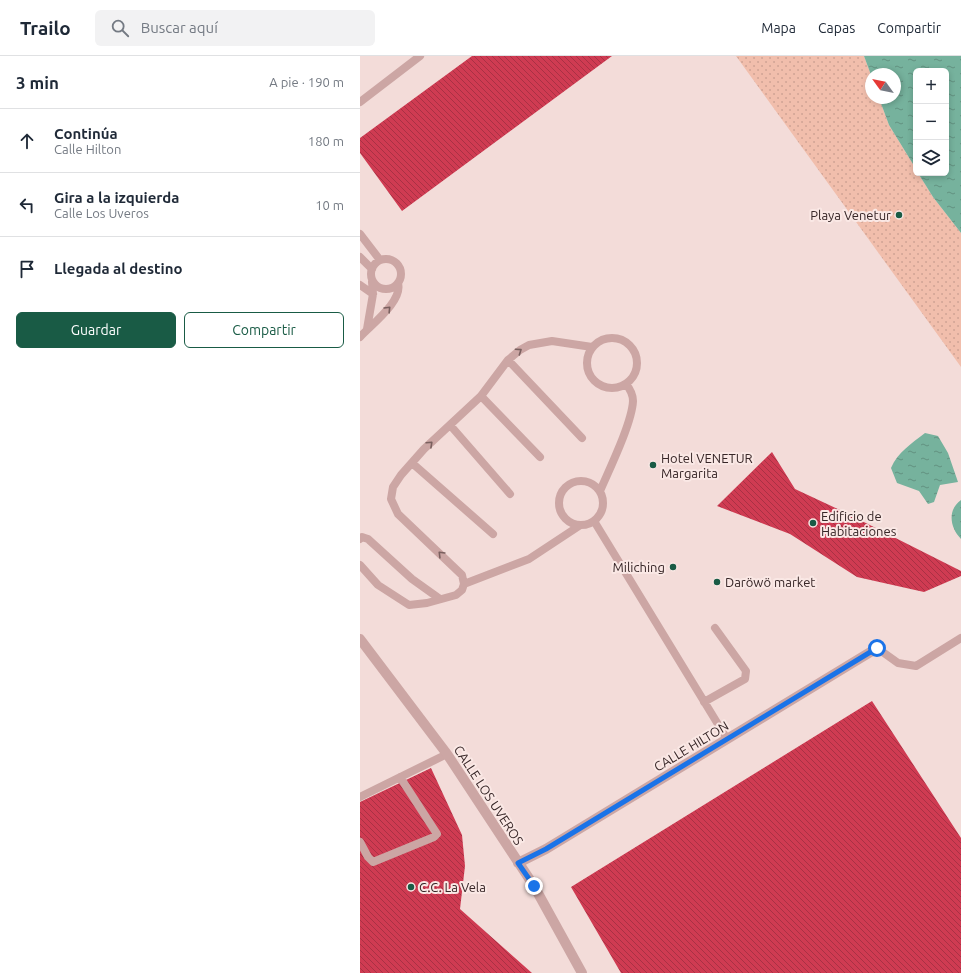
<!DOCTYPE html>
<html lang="es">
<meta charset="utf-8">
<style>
:root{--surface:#fff;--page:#f2f2f3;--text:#1f2937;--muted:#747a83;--line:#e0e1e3;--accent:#195b45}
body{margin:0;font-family:Ubuntu,sans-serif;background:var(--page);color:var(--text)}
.controls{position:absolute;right:12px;top:12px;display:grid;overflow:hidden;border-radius:6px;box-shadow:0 2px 6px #0003}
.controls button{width:36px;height:36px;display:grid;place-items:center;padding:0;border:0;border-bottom:1px solid var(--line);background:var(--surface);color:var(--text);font:20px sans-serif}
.compass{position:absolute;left:505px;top:12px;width:36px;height:36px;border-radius:50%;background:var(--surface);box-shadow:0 2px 6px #0003;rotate:303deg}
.stop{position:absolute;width:12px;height:12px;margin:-9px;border:3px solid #1a73e8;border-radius:50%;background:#fff}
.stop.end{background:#1a73e8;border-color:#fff;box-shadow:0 1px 4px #0008}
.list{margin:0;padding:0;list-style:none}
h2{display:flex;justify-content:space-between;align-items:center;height:52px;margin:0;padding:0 16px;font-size:17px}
h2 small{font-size:13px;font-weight:400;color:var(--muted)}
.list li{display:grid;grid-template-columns:26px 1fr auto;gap:12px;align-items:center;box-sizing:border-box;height:64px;padding:0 16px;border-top:1px solid var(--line)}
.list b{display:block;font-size:15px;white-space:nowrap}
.list p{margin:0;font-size:13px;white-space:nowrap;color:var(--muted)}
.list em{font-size:13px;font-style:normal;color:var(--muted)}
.actions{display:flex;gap:8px;padding:12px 16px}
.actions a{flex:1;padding:9px 0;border:1px solid var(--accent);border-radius:6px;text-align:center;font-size:14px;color:var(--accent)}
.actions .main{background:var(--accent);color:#fff}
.icon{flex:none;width:22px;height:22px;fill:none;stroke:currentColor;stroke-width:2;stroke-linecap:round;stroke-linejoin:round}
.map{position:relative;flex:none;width:601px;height:917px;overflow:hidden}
header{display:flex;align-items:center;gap:24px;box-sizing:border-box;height:56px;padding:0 20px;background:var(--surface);border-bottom:1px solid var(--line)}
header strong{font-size:19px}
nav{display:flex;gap:22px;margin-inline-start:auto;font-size:14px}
.search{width:280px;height:36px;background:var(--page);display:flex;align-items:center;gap:10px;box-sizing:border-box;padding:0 14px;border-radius:6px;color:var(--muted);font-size:15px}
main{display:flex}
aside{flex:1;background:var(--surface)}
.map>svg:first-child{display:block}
.sand{fill:url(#sand-dots)}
.water{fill:url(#water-ripples)}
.building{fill:url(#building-back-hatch)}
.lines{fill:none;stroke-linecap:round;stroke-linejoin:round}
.lane{stroke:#cca6a4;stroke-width:8}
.street{stroke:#cca6a4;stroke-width:10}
.oneway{stroke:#7a605f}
.route{stroke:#1a73e8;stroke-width:5}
.poi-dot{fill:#195b45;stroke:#fae8e5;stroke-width:1.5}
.labels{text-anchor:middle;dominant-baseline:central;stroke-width:4;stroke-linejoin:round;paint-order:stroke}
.poi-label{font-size:13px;fill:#372627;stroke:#fae8e5;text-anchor:start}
.street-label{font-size:13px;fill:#372627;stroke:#fae8e5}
</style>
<header>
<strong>Trailo</strong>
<div class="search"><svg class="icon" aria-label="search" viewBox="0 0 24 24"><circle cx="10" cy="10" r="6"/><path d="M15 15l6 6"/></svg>Buscar aquí</div>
<nav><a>Mapa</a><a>Capas</a><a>Compartir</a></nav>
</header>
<main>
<aside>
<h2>3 min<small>A pie · 190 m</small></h2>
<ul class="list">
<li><svg class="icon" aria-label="ahead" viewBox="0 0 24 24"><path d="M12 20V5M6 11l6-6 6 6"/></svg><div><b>Continúa</b><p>Calle Hilton</p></div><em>180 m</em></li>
<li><svg class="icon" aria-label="left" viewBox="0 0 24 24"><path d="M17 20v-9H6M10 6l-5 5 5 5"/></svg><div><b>Gira a la izquierda</b><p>Calle Los Uveros</p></div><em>10 m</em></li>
<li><svg class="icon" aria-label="arrive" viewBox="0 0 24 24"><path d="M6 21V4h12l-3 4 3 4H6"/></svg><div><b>Llegada al destino</b></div></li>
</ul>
<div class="actions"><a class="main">Guardar</a><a>Compartir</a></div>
</aside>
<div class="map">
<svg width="601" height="917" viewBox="0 0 601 917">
<defs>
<pattern id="sand-dots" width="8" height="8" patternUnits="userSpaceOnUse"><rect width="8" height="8" fill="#f1beac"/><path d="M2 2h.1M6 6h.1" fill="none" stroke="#cfa394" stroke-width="1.8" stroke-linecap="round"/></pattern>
<pattern id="water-ripples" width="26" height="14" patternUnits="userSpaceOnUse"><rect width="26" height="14" fill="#76b29d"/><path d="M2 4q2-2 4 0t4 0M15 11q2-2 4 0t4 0" fill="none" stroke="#629180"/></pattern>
<pattern id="building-back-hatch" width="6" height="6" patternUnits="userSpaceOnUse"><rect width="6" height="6" fill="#cf3b52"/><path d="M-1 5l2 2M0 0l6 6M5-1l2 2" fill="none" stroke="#a93144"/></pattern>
</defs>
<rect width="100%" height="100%" fill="#f3dcd9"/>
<path class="sand" d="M376,0H504L511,19V42H519L529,69L556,113V117H558L573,141L601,177V311Z"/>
<path class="water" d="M504,0H601V177L573,141L558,117H586V15H556V113L529,69L519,42H535V18L511,19Z
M565,377L578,380L588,397L598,426L580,429L574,446L568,448L559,435L537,427L531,412C538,396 551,388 565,377Z
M601,444V483C590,472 587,454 601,444Z"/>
<path class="building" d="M112,0H252L42,155L0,97V82Z
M412,396L435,433L482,455L601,515V520L564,536L497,521L430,478L357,450Z
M512,645L601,782V917H261L211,831Z
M71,712L102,779L105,810L100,853L172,917H0V746Z"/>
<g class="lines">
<path class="lane" d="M0,46L60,0
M0,178L20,204
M0,201L12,213
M11 218a15 15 0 1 1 30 0a15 15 0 1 1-30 0Z
M0,229L13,238
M7,273L13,238L12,226
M0,281C12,268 43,245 38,227
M227 307a25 25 0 1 1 50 0a25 25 0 1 1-50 0Z
M148,304L222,382
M121,340L180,401
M90,369L150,438
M52,407L133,478
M199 447a22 22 0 1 1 44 0a22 22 0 1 1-44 0Z
M240,435C249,414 272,367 273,345C273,338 270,333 266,328
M234,465L367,683
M0,483L2,481L8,483L52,523L80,543
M0,509L18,529L49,549L67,547L96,539L102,534L104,528L102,519L38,458L31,443L33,431L41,419L64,393L121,340L148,304L160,294L169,289L192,285L232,291
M104,528L169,503L219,470
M517,592L538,607L556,610L601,582
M344,646L385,623L386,615L355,572
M0,741L87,698
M0,786L8,801L13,806L74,781L77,778L40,721"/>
<path class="street" d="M0,583L87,698L174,830L222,917
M158,807L186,793L517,592"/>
</g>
<defs><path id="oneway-chevron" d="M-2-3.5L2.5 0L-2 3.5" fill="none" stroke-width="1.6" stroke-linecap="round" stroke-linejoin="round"/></defs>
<g class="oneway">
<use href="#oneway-chevron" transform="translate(28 253) rotate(-46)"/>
<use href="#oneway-chevron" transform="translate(159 295) rotate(-34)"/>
<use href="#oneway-chevron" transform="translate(70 388) rotate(-43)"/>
<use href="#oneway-chevron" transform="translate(81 498) rotate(-135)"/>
</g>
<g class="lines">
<path class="route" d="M174,830L158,807L186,793L517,592"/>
</g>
<g class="poi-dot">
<circle cx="539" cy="159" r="4"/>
<circle cx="293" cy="409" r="4"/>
<circle cx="453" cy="467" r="4"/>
<circle cx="313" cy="511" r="4"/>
<circle cx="357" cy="526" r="4"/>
<circle cx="51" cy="831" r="4"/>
</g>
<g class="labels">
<g class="poi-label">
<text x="531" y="159" text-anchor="end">Playa Venetur</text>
<text x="301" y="402">Hotel VENETUR<tspan x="301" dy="15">Margarita</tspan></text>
<text x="461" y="460">Edificio de<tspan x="461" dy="15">Habitaciones</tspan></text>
<text x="305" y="511" text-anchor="end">Miliching</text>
<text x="365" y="526">Daröwö market</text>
<text x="59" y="831">C.C. La Vela</text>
</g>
<g class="street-label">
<text transform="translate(331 690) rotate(-31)">CALLE HILTON</text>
<text transform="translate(129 739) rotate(57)">CALLE LOS UVEROS</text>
</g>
</g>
</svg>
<div class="controls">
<button>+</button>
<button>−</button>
<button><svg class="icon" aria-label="layers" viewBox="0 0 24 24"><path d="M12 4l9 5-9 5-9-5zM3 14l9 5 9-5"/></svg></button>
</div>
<svg class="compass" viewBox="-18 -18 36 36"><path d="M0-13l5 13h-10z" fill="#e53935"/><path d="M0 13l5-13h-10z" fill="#747a83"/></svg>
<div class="stop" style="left:517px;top:592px"></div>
<div class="stop end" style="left:174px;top:830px"></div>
</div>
</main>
